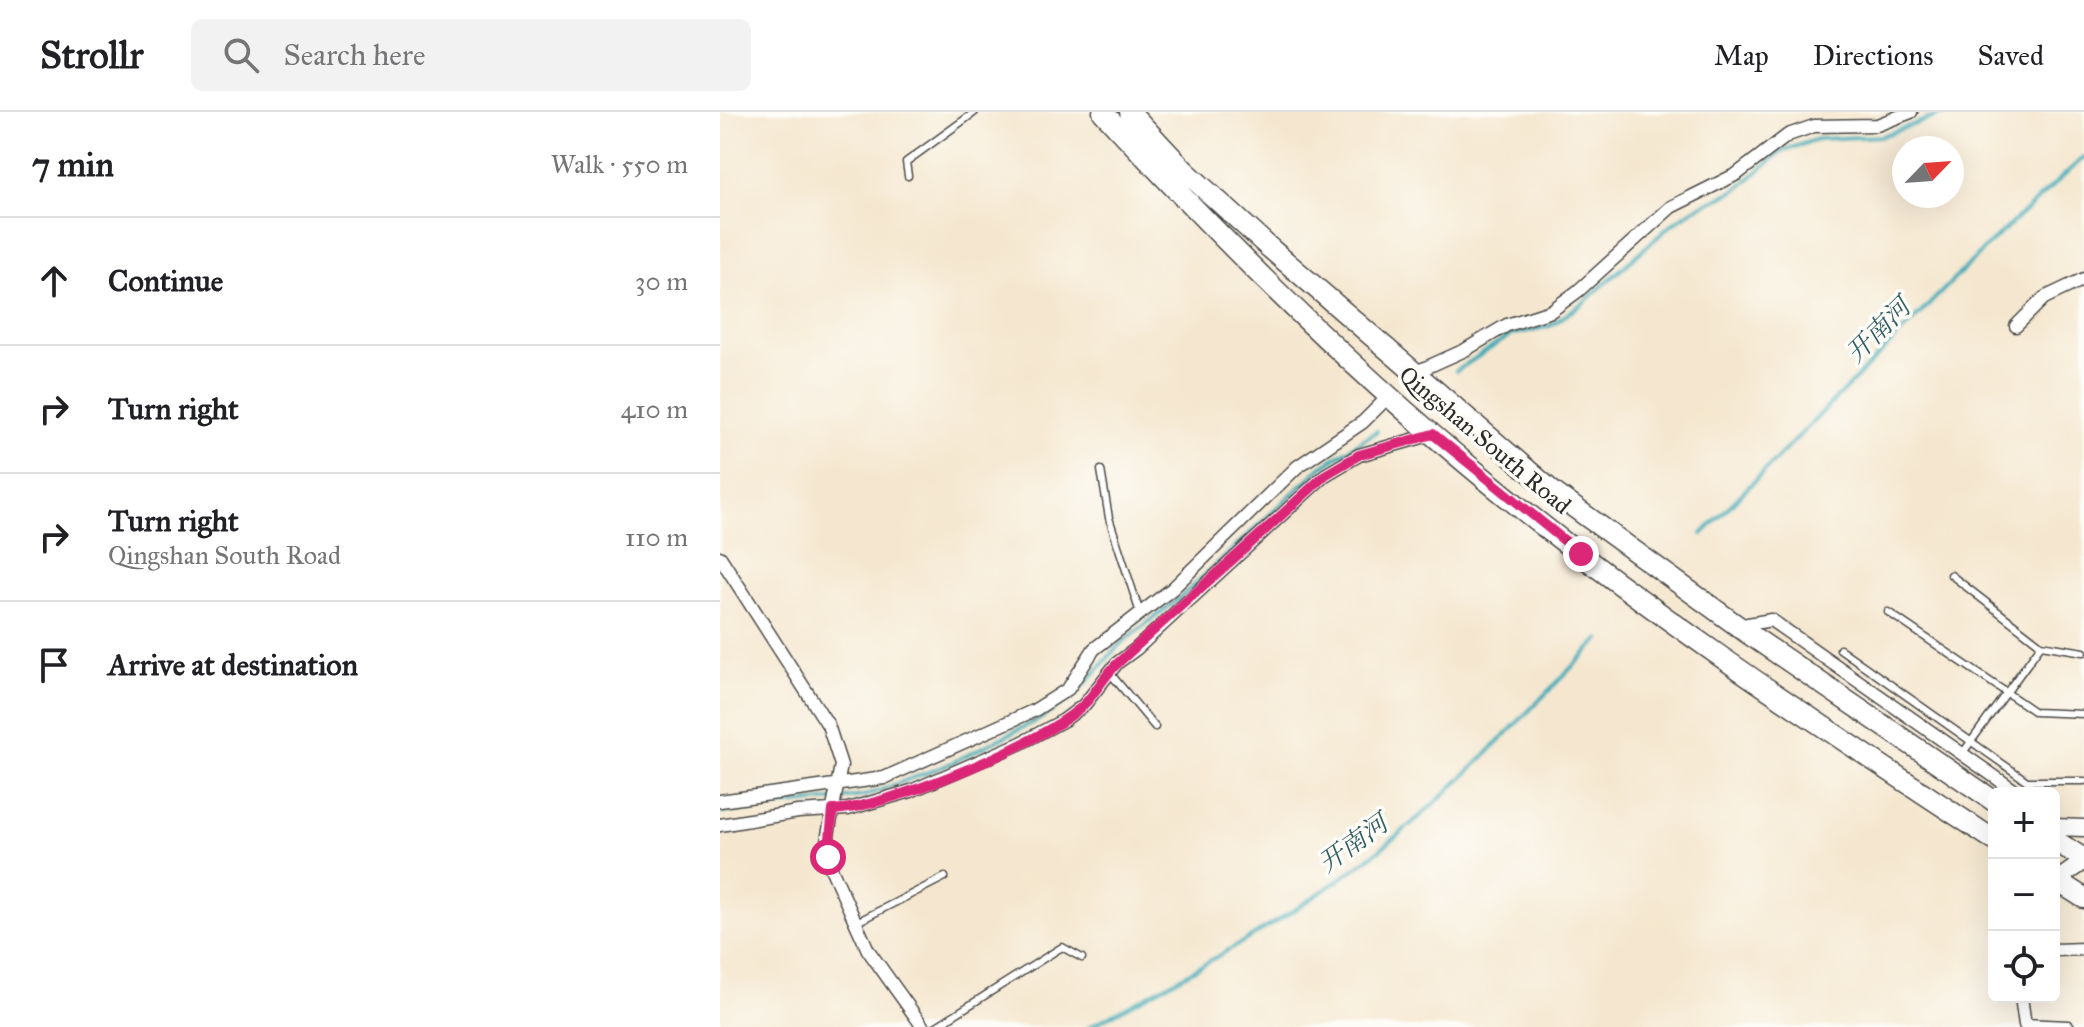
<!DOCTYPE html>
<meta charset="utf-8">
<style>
:root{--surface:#fff;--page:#f2f2f2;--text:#202124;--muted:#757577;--line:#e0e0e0}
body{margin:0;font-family:"IM FELL Great Primer","Noto Serif SC",serif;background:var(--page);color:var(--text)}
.controls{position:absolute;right:24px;bottom:24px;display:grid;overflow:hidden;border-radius:12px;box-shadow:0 8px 32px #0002}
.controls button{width:72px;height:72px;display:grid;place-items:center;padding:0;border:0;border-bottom:2px solid var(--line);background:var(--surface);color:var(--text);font:40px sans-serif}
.compass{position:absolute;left:1172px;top:24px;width:72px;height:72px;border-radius:50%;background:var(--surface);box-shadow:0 8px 32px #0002;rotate:65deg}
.stop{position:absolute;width:24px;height:24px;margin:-18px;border:6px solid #db2777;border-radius:50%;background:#fff}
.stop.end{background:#db2777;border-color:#fff;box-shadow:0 2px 8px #0008}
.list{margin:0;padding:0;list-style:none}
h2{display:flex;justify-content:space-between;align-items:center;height:104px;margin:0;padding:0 32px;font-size:34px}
h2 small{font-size:26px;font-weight:400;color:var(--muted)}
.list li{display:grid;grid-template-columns:52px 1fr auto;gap:24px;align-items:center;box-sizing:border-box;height:128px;padding:0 32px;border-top:2px solid var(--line)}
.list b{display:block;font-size:30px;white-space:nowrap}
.list p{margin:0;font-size:26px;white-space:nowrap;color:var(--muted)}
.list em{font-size:26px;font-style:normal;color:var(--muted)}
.icon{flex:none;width:44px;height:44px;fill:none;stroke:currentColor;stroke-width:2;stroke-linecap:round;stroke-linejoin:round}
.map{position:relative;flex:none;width:1364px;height:915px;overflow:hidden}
header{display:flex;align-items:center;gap:48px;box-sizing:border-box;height:112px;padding:0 40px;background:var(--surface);border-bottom:2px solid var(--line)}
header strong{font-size:38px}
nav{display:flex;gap:44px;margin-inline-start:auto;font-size:28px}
.search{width:560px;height:72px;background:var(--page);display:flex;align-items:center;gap:20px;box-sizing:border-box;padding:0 28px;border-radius:12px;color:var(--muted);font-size:30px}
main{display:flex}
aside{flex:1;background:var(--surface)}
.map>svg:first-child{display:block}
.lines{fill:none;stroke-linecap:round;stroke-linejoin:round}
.stream{stroke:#3baab8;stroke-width:4}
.service-casing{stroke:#494744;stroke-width:9}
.minor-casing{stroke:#494744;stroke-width:15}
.tertiary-casing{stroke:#494744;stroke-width:19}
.primary-casing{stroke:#494744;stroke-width:23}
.service{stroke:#fff;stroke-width:6}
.minor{stroke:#fff;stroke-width:12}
.tertiary{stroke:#fff;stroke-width:16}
.primary{stroke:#fff;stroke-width:20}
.route{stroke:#db2777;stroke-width:10}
.labels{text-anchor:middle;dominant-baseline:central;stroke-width:7;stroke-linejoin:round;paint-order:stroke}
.street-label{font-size:24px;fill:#2b2b2b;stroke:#fdfcf7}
.water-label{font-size:26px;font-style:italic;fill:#315e63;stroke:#fdfcf7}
</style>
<header>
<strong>Strollr</strong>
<div class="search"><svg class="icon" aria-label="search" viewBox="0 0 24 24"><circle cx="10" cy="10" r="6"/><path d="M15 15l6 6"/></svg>Search here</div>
<nav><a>Map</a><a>Directions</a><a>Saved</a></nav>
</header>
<main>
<aside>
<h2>7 min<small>Walk · 550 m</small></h2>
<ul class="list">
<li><svg class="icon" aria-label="ahead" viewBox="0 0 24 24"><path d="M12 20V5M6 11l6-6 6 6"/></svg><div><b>Continue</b></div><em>30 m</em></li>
<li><svg class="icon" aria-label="right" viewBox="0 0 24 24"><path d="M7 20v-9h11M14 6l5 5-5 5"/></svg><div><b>Turn right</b></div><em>410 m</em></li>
<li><svg class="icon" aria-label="right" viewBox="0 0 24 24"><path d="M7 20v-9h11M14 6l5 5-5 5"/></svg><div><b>Turn right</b><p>Qingshan South Road</p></div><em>110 m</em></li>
<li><svg class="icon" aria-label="arrive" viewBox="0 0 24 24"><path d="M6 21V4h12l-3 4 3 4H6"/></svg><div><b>Arrive at destination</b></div></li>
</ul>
</aside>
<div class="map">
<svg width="1364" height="915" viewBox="0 0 1364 915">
<rect width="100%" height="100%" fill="#fdfcf7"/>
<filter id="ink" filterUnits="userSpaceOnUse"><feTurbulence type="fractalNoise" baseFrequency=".0125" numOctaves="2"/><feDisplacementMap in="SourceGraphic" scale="16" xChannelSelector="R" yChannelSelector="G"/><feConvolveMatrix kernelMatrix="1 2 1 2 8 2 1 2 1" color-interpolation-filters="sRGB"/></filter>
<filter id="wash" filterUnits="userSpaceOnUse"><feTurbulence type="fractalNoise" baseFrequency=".006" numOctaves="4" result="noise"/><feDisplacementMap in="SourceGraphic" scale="32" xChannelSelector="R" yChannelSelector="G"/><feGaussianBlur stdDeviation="1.8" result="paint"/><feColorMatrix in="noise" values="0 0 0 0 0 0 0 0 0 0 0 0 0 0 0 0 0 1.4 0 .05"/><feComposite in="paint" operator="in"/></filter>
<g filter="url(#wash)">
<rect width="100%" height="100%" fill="#f5e7cf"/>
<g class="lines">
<path class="stream" d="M736,259L791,223L830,214L863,191L951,113L974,97L1016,78L1062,39L1098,27L1162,24L1228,0
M982,422L1268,133L1364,45
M0,701L144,684L227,653L322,606L359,579L400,532L460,486L601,355L657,319
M369,915C474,859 593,795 684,718C753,660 815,591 880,527"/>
</g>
</g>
<g filter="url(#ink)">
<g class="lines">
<defs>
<path id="service" d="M188,64L186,50L255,0
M381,358L389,406L420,501
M1231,463L1321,533L1364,540
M1168,500L1315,600L1364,602
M1120,537L1307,669H1364
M389,560L435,615
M1242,642L1321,533
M137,810L225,765
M215,915L342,835L362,846"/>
<path id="minor" d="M1296,214L1324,186L1364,167
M694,261L745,238L787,213L831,199L858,179L951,95L1017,62L1068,23L1094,14L1157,13L1191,0
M0,445L108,613L121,653L108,723L111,756L148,838L203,915
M1017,514L1051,508L1298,681
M0,689L164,666L315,598L348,577L374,537L452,477L577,355L643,310L670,283
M0,713L78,700L128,697L191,679L301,631L344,608L364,593L397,551L416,537L605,363L639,343L713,322
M1334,838L1364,837
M1301,885L1305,913L1348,915"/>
<path id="tertiary" d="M1334,715L1364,716
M1337,768L1364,749"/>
<path id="primary" d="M383,0C505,132 632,258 771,372C929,502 1103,615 1274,728
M410,0L465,59L551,137L833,380L1026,520L1274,689
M1334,728L1364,747
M1334,767L1364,786"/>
</defs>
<use href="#service" class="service-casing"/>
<use href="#minor" class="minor-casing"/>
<use href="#tertiary" class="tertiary-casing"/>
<use href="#primary" class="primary-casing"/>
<use href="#service" class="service"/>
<use href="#minor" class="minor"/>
<use href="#tertiary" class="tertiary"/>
<use href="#primary" class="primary"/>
</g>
</g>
<g class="lines" filter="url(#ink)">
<path class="route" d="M108,745L113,698C169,695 309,636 354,601C373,588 381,566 398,551C466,488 537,427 605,363L639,343L713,322L861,442"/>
</g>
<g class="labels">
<g class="street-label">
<text transform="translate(765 328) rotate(40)">Qingshan South Road</text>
</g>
<g class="water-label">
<text transform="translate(1158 218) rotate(-45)">开南河</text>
<text transform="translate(633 731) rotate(-36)">开南河</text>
</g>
</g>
</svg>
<div class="controls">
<button>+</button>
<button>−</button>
<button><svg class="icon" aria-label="locate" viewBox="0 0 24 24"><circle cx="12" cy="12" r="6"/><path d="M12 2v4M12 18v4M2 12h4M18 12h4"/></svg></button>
</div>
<svg class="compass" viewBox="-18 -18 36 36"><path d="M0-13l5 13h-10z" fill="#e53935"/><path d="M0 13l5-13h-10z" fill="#757577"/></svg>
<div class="stop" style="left:108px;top:745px"></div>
<div class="stop end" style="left:861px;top:442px"></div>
</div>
</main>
